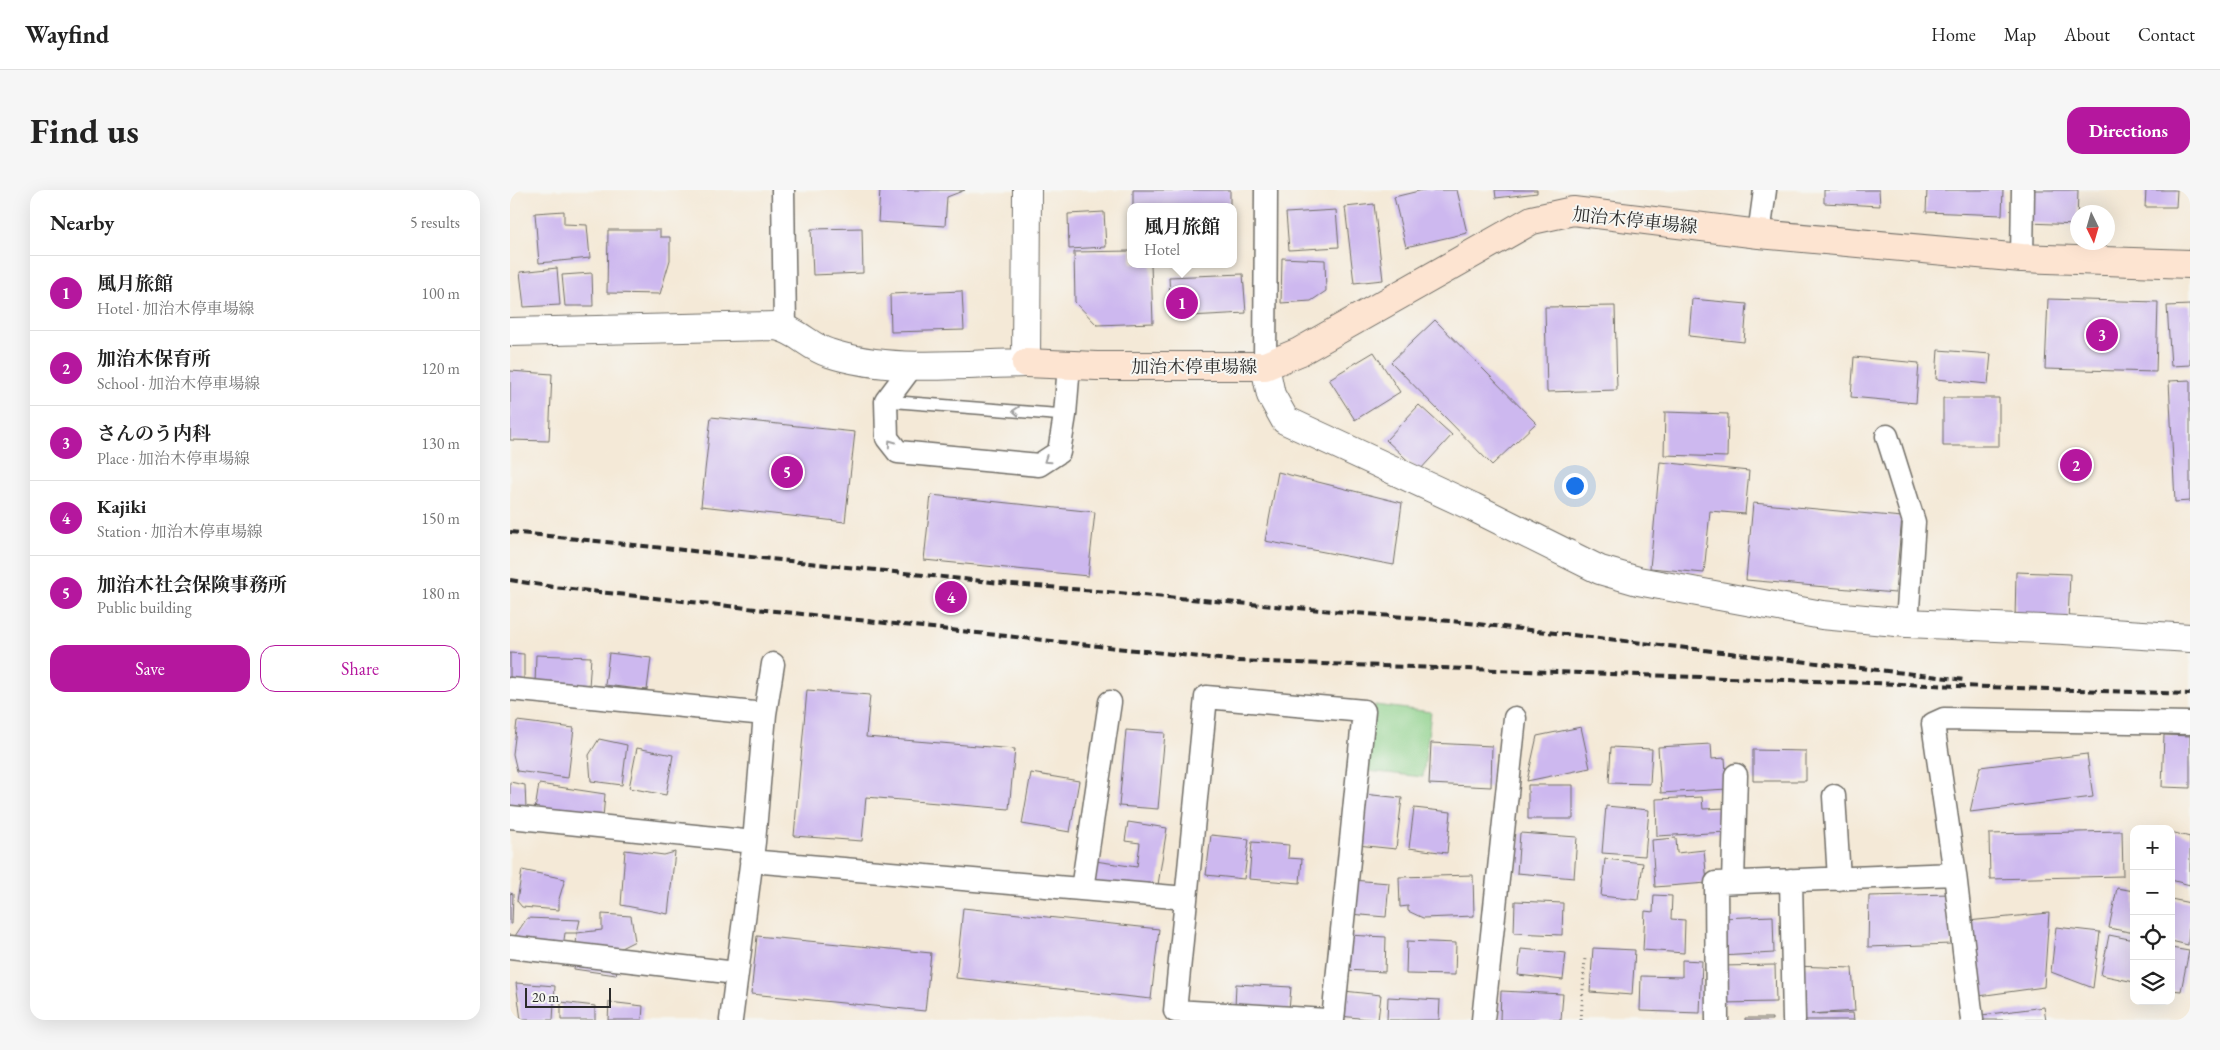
<!DOCTYPE html>
<meta charset="utf-8">
<style>
:root{--surface:#fff;--page:#f6f6f6;--text:#222;--muted:#767676;--line:#e0e0e0;--accent:#b5179e}
body{margin:0;font-family:"EB Garamond","Noto Serif JP",serif;background:var(--page);color:var(--text)}
.controls{position:absolute;right:15px;bottom:15px;display:grid;overflow:hidden;border-radius:10px;box-shadow:0 5px 20px #0002}
.controls button{width:45px;height:45px;display:grid;place-items:center;padding:0;border:0;border-bottom:1px solid var(--line);background:var(--surface);color:var(--text);font:25px sans-serif}
.compass{position:absolute;left:1560px;top:15px;width:45px;height:45px;border-radius:50%;background:var(--surface);box-shadow:0 5px 20px #0002;rotate:175deg}
.scale{position:absolute;left:15px;bottom:12px;width:86px;box-sizing:border-box;padding-left:5px;border:2px solid #2b2b2b;border-top:0;font-size:14px;line-height:18px;white-space:nowrap;color:#2b2b2b;-webkit-text-stroke:4px #f6f6f2;paint-order:stroke}
.you{position:absolute;left:1064px;top:295px;width:18px;height:18px;margin:-12px;border:4px solid #fff;border-radius:50%;background:#1a73e8;box-shadow:0 0 0 8px #1a73e833}
.badge{display:grid;place-items:center;width:32px;height:32px;border-radius:50%;background:var(--accent);color:#fff;font-size:16px;font-weight:700}
.pin{position:absolute;translate:-50% -50%;border:2px solid #fff;box-shadow:0 1px 5px #0006}
.popup{position:absolute;left:617px;top:13px;width:110px;height:65px;box-sizing:border-box;display:grid;place-content:center;border-radius:10px;background:var(--surface);filter:drop-shadow(0 1px 4px #0005);font-size:16px;white-space:nowrap;color:var(--muted)}
.popup b{font-size:19px;color:var(--text)}
.popup::after{content:'';position:absolute;left:50%;top:100%;margin-left:-10px;border:10px solid transparent;border-top-color:var(--surface)}
.list{margin:0;padding:0;list-style:none}
h2{display:flex;justify-content:space-between;align-items:center;height:65px;margin:0;padding:0 20px;font-size:21px}
h2 small{font-size:16px;font-weight:400;color:var(--muted)}
.list li{display:grid;grid-template-columns:32px 1fr auto;gap:15px;align-items:center;box-sizing:border-box;height:75px;padding:0 20px;border-top:1px solid var(--line)}
.list b{display:block;font-size:19px;white-space:nowrap}
.list p{margin:0;font-size:16px;white-space:nowrap;color:var(--muted)}
.list em{font-size:16px;font-style:normal;color:var(--muted)}
.actions{display:flex;gap:10px;padding:15px 20px}
.actions a{flex:1;padding:11px 0;border:1px solid var(--accent);border-radius:15px;text-align:center;font-size:18px;color:var(--accent)}
.actions .main{background:var(--accent);color:#fff}
.icon{flex:none;width:28px;height:28px;fill:none;stroke:currentColor;stroke-width:2;stroke-linecap:round;stroke-linejoin:round}
.map{position:relative;flex:none;width:1680px;height:830px;overflow:hidden;border-radius:15px}
header{display:flex;align-items:center;gap:30px;box-sizing:border-box;height:70px;padding:0 25px;background:var(--surface);border-bottom:1px solid var(--line)}
header strong{font-size:24px}
nav{display:flex;gap:28px;margin-inline-start:auto;font-size:18px}
.intro{display:flex;align-items:center;justify-content:space-between;box-sizing:border-box;height:120px;padding:0 30px}
h1{margin:0;font-size:35px}
.button{padding:12px 22px;border-radius:15px;background:var(--accent);color:#fff;font-size:18px;font-weight:700}
main{display:flex;gap:30px;padding:0 30px}
aside{flex:1;background:var(--surface);border-radius:15px;box-shadow:0 5px 20px #0002}
.map>svg:first-child{display:block}
.green{fill:#8cd089;stroke:#5c7e5a}
.building{fill:#cdb8ef}
.lines{fill:none;stroke-linecap:round;stroke-linejoin:round}
.service-casing{stroke:#716e67;stroke-width:14}
.minor-casing{stroke:#716e67;stroke-width:25}
.tertiary-casing{stroke:#716e67;stroke-width:30}
.secondary-casing{stroke:#716e67;stroke-width:30}
.path{stroke:#716e67;stroke-width:3;stroke-dasharray:1 4;stroke-linecap:butt}
.service{stroke:#fff;stroke-width:11}
.minor{stroke:#fff;stroke-width:22}
.tertiary{stroke:#fff;stroke-width:28}
.secondary{stroke:#fde4d1;stroke-width:28}
.rail{stroke:#2b2b2b;stroke-width:4;stroke-dasharray:8 4;stroke-linecap:butt}
.oneway{stroke:#a0a0a0}
.labels{text-anchor:middle;dominant-baseline:central;stroke-width:4;stroke-linejoin:round;paint-order:stroke}
.street-label{font-size:18px;fill:#2b2b2b;stroke:#f6f6f2}
</style>
<header>
<strong>Wayfind</strong>
<nav><a>Home</a><a>Map</a><a>About</a><a>Contact</a></nav>
</header>
<div class="intro"><h1>Find us</h1><a class="button">Directions</a></div>
<main>
<aside>
<h2>Nearby<small>5 results</small></h2>
<ul class="list">
<li><span class="badge">1</span><div><b>風月旅館</b><p>Hotel · 加治木停車場線</p></div><em>100 m</em></li>
<li><span class="badge">2</span><div><b>加治木保育所</b><p>School · 加治木停車場線</p></div><em>120 m</em></li>
<li><span class="badge">3</span><div><b>さんのう内科</b><p>Place · 加治木停車場線</p></div><em>130 m</em></li>
<li><span class="badge">4</span><div><b>Kajiki</b><p>Station · 加治木停車場線</p></div><em>150 m</em></li>
<li><span class="badge">5</span><div><b>加治木社会保険事務所</b><p>Public building</p></div><em>180 m</em></li>
</ul>
<div class="actions"><a class="main">Save</a><a>Share</a></div>
</aside>
<div class="map">
<svg width="1680" height="830" viewBox="0 0 1680 830">
<rect width="100%" height="100%" fill="#f6f6f2"/>
<filter id="ink" filterUnits="userSpaceOnUse"><feTurbulence type="fractalNoise" baseFrequency=".02" numOctaves="2"/><feDisplacementMap in="SourceGraphic" scale="10" xChannelSelector="R" yChannelSelector="G"/><feConvolveMatrix kernelMatrix="1 2 1 2 8 2 1 2 1" color-interpolation-filters="sRGB"/></filter>
<filter id="wash" filterUnits="userSpaceOnUse"><feTurbulence type="fractalNoise" baseFrequency=".0096" numOctaves="4" result="noise"/><feDisplacementMap in="SourceGraphic" scale="20" xChannelSelector="R" yChannelSelector="G"/><feGaussianBlur stdDeviation="1.12" result="paint"/><feColorMatrix in="noise" values="0 0 0 0 0 0 0 0 0 0 0 0 0 0 0 0 0 1.4 0 .05"/><feComposite in="paint" operator="in"/></filter>
<g filter="url(#wash)">
<rect width="100%" height="100%" fill="#f4e9d7"/>
<path class="green" d="M865,515L921,522L913,587L858,581Z"/>
<g id="blocks">
<path class="building" d="M370,0H455L437,7L435,36L368,32Z
M623,0H720V17H623Z
M913,0H947L957,43L896,57L884,7Z
M985,0H1027V3L986,8Z
M1314,0H1369L1370,16L1314,13Z
M1417,0H1493L1492,25L1416,22Z
M1520,0H1568L1567,35L1519,33Z
M1636,0H1667L1666,17H1635Z
M864,14L873,90L844,93L835,17Z
M826,20L829,57L779,60L776,23Z
M54,21V34L77,35L80,68L29,73L25,23Z
M594,22L596,57L559,59L558,24Z
M352,38L353,83L303,85L301,39Z
M98,40H150V47H160V70L150,104L97,103Z
M621,61V74H641L643,133L587,135L565,112L564,62Z
M772,68L815,70L816,101L801,111L771,113Z
M47,78L50,115L14,117L10,82Z
M82,83L83,116H55L52,85Z
M733,84L736,123L661,127L659,87Z
M452,101L454,140L381,142L380,104Z
M1182,109L1237,114L1234,152L1179,146Z
M1538,109L1648,112L1646,182L1535,179Z
M1680,115V175L1661,176L1657,116Z
M1105,116L1107,200L1037,202L1035,117Z
M925,130L1026,233L982,275L881,172Z
M1428,160L1481,164L1478,194L1426,189Z
M864,162L890,202L845,230L819,189Z
M1344,167L1409,173L1406,213L1341,207Z
M0,181L42,184L39,251L0,250Z
M1680,190V311L1665,312L1659,191Z
M1433,208H1489V256H1433Z
M909,215L942,245L909,281L876,250Z
M1155,222L1218,224L1217,267L1154,265Z
M201,227L345,242L335,332L191,316Z
M1150,272L1239,281L1235,324L1200,321L1194,383L1140,378Z
M768,282L892,313L884,375L755,351Z
M421,305L585,322L578,386L414,370Z
M1243,313L1392,327L1385,403L1236,390Z
M1506,382L1560,384L1558,432L1505,430Z
M0,463L14,464V494L0,493Z
M99,463L141,468L137,500L95,495Z
M26,465L81,467L79,497L25,495Z
M297,500L360,505L356,547L505,559L499,619L356,607L352,651L284,646Z
M7,531L64,538L58,588L7,581L3,564Z
M1071,537L1080,578L1017,591L1027,546Z
M616,540L655,543L648,619L609,616Z
M1654,545L1680,546V598L1652,597Z
M89,549L117,555L112,595L81,591L79,565Z
M921,553L982,556L981,597L919,594Z
M1201,554L1202,569L1215,568L1217,599L1151,603L1148,557Z
M1101,557L1142,559L1140,594L1099,593Z
M127,558L163,565L156,605L119,598Z
M1243,560L1296,561V591H1243Z
M1577,564L1583,607L1460,622L1470,577Z
M521,583L569,591L560,642L512,634Z
M0,592L15,595L16,619L0,618Z
M29,594L95,604L93,628L25,620Z
M1018,595H1063V629H1018Z
M853,604L892,608L886,659L847,655Z
M1192,607L1193,619L1217,618V642L1147,646L1146,609Z
M1096,616L1139,620L1135,666L1092,663Z
M904,618L941,622L937,663L899,658Z
M618,632L657,638L647,701L582,692L585,671L627,677L630,653L615,651Z
M1612,641L1613,686L1480,689L1479,644Z
M1661,642L1680,647V695L1661,690Z
M1010,643L1067,647L1064,688L1007,683Z
M701,645L739,649L734,689L696,685Z
M1166,648L1167,663L1194,660L1197,693L1145,697L1142,650Z
M742,652L779,655L778,668L792,669L790,693L739,689Z
M115,660L154,665L165,662L158,724L111,715Z
M1095,669L1133,673L1128,710L1091,706Z
M12,680L55,689L49,709V720L12,717L7,711Z
M963,685L964,726L913,728L898,721V716L890,717L889,687Z
M842,690L879,693L876,727L839,724Z
M1607,698L1624,701V743L1599,738Z
M0,703L3,704L2,734H0Z
M1441,704V754L1358,757L1359,706Z
M1144,705L1162,706L1161,729L1175,730L1174,763L1133,760L1135,721L1143,722Z
M1661,709L1680,713L1678,755L1661,751Z
M1005,711L1053,713L1052,745L1004,743Z
M453,718L649,739L641,809L446,788Z
M1539,723L1534,797L1469,806L1458,731Z
M92,724L121,726L125,751L111,758L106,785L64,779L67,743L92,740Z
M1263,726L1264,763L1211,766L1209,728Z
M17,728L70,730L67,743H55L52,764L13,754L5,746Z
M1546,737L1590,742L1583,798L1541,782Z
M837,745L876,747L875,782L835,780Z
M1599,745L1624,750V792L1591,785Z
M247,746L421,763L415,821L241,804Z
M897,751L946,753L945,785L896,784Z
M1083,758L1125,760L1122,805L1080,802Z
M1661,758L1679,761L1671,801L1661,800Z
M1011,759L1056,763L1053,790L1008,785Z
M1172,770L1192,771L1190,823L1130,821L1131,786L1172,787Z
M1265,775L1266,812L1211,813V776Z
M1283,776L1342,778L1345,821L1301,824L1343,823L1344,830H1284Z
M6,793L45,796L43,830H11Z
M726,794L781,797L779,821L725,818Z
M834,801L871,805L868,830L830,826Z
M991,801L1053,804L1051,830H990Z
M878,807L930,810L929,830H877Z
M51,812L85,816V830H51Z
M99,812L133,816L132,830H98Z
M1534,817L1536,830H1473L1472,825Z
M1235,828H1262V830H1235Z"/>
</g>
</g>
<g filter="url(#ink)">
<use href="#blocks" fill-opacity="0" stroke="#716e67" stroke-width="1"/>
<g class="lines">
<defs>
<path id="service" d="M376,211L555,225"/>
<path id="minor" d="M273,0L275,137
M1249,44L1255,0
M1512,68L1513,0
M403,175L376,211L377,248L388,262L529,275L549,262L555,225L559,175
M755,176L756,0
M1377,246L1404,332L1397,433
M0,499L255,524
M1324,606L1329,689
M0,627L244,652
M241,671L676,708
M1281,690L1284,830
M1223,692L1226,585
M572,699L600,512
M0,757L226,783
M221,830L244,652L255,524L263,474
M816,830L665,821L696,507L854,521L823,830
M973,830L1005,528
M1207,830L1206,693L1445,684
M1462,830L1445,684L1423,534L1434,529L1680,533"/>
<path id="tertiary" d="M0,142L265,136C286,139 299,157 319,163C379,183 454,174 516,173L517,0
M755,176L761,205L775,230L963,317L1090,380L1128,391L1312,425L1397,433L1554,440L1680,448"/>
<path id="secondary" d="M516,173L587,176H755L789,162L1022,30L1063,21L1249,44L1512,68L1680,74"/>
</defs>
<use href="#service" class="service-casing"/>
<use href="#minor" class="minor-casing"/>
<use href="#tertiary" class="tertiary-casing"/>
<use href="#secondary" class="secondary-casing"/>
<path class="path" d="M1071,830L1075,767"/>
<use href="#service" class="service"/>
<use href="#minor" class="minor"/>
<use href="#tertiary" class="tertiary"/>
<use href="#secondary" class="secondary"/>
<path class="rail" d="M0,342L491,393L941,431L1455,490
M0,390L43,397L727,471L1680,504"/>
</g>
<defs><path id="oneway-chevron" d="M-2-3.5L2.5 0L-2 3.5" fill="none" stroke-width="1.6" stroke-linecap="round" stroke-linejoin="round" transform="scale(1.25)"/></defs>
<g class="oneway">
<use href="#oneway-chevron" transform="translate(506 221) rotate(-175)"/>
<use href="#oneway-chevron" transform="translate(381 253) rotate(-125)"/>
<use href="#oneway-chevron" transform="translate(537 270) rotate(146)"/>
</g>
</g>
<g class="labels">
<g class="street-label">
<text transform="translate(1125 30) rotate(6)">加治木停車場線</text>
<text x="684" y="176">加治木停車場線</text>
</g>
</g>
</svg>
<div class="controls">
<button>+</button>
<button>−</button>
<button><svg class="icon" aria-label="locate" viewBox="0 0 24 24"><circle cx="12" cy="12" r="6"/><path d="M12 2v4M12 18v4M2 12h4M18 12h4"/></svg></button>
<button><svg class="icon" aria-label="layers" viewBox="0 0 24 24"><path d="M12 4l9 5-9 5-9-5zM3 14l9 5 9-5"/></svg></button>
</div>
<svg class="compass" viewBox="-18 -18 36 36"><path d="M0-13l5 13h-10z" fill="#e53935"/><path d="M0 13l5-13h-10z" fill="#767676"/></svg>
<div class="scale">20 m</div>
<div class="you"></div>
<div class="pin badge" style="left:672px;top:113px">1</div>
<div class="popup"><b>風月旅館</b>Hotel</div>
<div class="pin badge" style="left:1566px;top:275px">2</div>
<div class="pin badge" style="left:1592px;top:145px">3</div>
<div class="pin badge" style="left:441px;top:407px">4</div>
<div class="pin badge" style="left:277px;top:282px">5</div>
</div>
</main>
